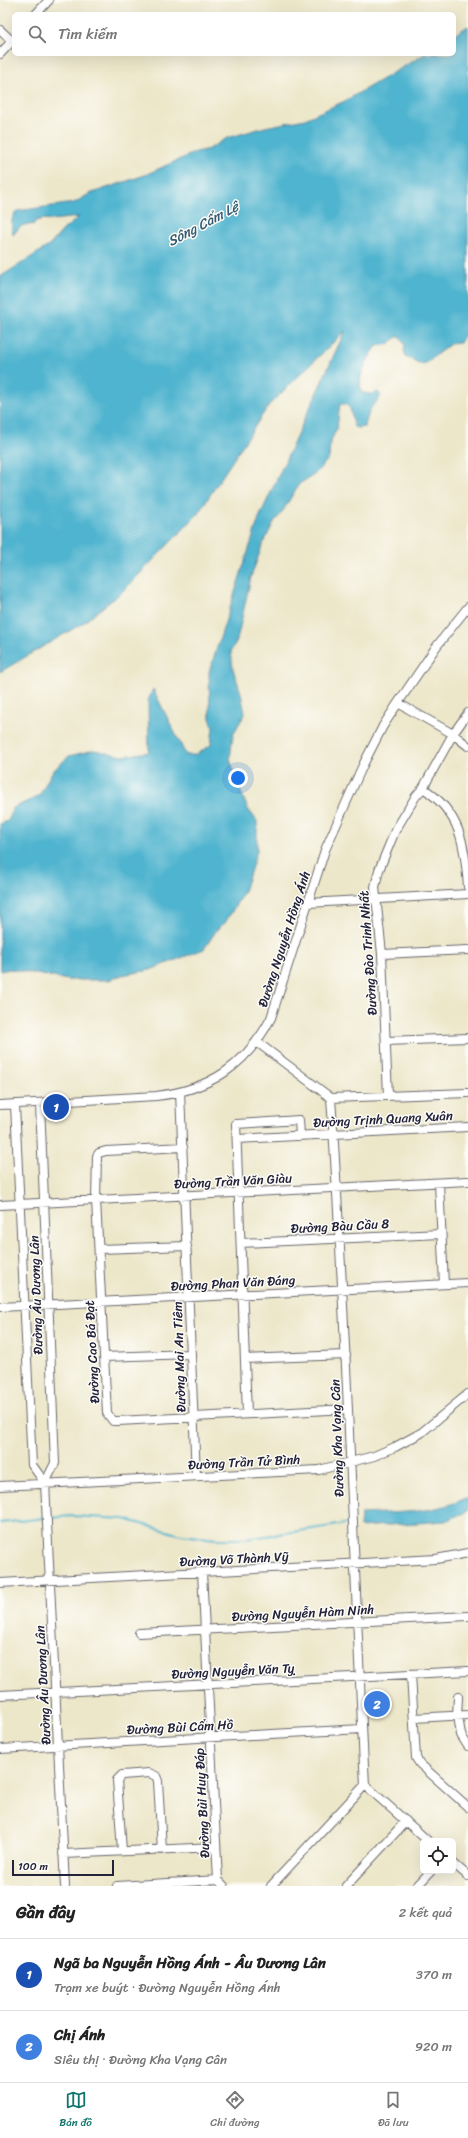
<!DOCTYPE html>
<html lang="vi">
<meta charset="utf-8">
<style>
:root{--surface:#fff;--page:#f6f6f6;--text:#222;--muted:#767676;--line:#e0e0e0;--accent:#0f766e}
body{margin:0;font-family:Sriracha,sans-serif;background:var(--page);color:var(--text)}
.controls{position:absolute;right:12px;bottom:12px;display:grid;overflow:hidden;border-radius:6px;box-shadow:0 4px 16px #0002}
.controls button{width:36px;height:36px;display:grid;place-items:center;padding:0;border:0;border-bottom:1px solid var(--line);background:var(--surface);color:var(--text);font:20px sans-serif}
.scale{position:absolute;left:12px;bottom:10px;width:102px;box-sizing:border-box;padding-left:4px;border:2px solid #22223b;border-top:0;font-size:11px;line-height:14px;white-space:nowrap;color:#22223b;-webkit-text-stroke:3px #fdfcf7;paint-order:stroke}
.you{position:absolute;left:238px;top:778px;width:14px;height:14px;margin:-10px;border:3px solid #fff;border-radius:50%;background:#1a73e8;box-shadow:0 0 0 6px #1a73e833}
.badge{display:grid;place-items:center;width:26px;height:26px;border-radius:50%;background:var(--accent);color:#fff;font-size:13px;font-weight:700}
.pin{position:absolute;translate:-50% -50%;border:2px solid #fff;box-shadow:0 1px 4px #0006}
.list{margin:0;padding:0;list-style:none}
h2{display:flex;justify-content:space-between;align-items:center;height:52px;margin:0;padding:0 16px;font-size:17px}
h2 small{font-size:13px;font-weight:400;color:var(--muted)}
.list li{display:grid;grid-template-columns:26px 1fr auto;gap:12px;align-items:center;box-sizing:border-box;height:72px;padding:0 16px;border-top:1px solid var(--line)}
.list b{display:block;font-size:15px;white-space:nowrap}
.list p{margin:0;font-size:13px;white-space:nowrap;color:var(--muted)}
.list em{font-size:13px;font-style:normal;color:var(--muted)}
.icon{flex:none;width:22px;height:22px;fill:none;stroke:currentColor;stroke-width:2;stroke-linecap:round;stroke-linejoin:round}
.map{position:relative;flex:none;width:468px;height:1886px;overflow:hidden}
.search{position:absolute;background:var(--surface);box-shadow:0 4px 16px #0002;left:12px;right:12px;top:12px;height:44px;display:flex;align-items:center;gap:10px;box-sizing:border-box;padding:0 14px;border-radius:6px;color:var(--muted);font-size:15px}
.sheet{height:196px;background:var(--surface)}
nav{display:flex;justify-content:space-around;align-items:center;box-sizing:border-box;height:56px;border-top:1px solid var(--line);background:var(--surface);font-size:11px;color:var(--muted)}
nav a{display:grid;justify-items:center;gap:2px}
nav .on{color:var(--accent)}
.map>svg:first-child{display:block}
.water{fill:#50b4cf;stroke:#396b85}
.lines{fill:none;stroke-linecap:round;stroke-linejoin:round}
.stream{stroke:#50b4cf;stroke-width:2}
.minor-casing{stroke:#69676d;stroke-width:10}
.minor{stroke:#fff;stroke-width:8}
.labels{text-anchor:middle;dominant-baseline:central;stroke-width:3;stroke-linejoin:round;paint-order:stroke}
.street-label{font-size:13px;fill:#22223b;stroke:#fdfcf7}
.water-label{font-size:14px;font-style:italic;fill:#345c76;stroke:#fdfcf7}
</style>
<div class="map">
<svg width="468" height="1886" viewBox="0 0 468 1886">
<rect width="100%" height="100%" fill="#fdfcf7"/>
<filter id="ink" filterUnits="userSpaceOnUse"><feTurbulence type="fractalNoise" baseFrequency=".025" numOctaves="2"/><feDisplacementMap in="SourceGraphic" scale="8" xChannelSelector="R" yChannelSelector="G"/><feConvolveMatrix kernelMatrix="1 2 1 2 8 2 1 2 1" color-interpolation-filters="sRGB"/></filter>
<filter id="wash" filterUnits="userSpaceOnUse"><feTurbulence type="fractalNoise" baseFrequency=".012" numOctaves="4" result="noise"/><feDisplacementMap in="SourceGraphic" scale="16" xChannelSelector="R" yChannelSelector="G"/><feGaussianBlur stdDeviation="0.9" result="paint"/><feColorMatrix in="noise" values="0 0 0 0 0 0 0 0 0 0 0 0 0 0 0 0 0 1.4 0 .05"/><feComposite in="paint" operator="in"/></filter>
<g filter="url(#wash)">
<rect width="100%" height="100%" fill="#ede7ca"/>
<path class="water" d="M468,26V329L460,343L450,344L426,363L421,364L406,357L404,351L405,345L399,336L388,344L377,346C367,360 356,376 362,393L373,394L378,392L381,395C379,401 374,403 371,408C368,414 367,421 364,427L358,428L354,427L350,408L345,404H340L337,428L330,443L329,458L314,475L299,484L281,514L274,522L262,546L251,577L237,640L231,651L233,669L241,693L245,714L233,734L230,759L239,788L248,809L257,821V851L244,891L225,923L218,928L204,949L150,970L122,975L109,980H68L10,969L0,971V824L8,821L13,808L39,796L52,772L69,756L94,750L123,756L149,752L148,701L153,689L186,755H195L211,745L213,727L210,718L209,672L259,518L345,331L269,405L197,515L122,592L83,623L0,672V277L50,245L63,230L79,217L52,220L43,219L36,221L33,225C22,223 20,227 13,235C11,225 10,219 17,211L74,203L89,194L145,175L196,152L209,149L227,138L265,127L305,119L345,101L425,54H454V35Z
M468,1497V1511L445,1521L360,1527L361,1514C398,1512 435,1514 468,1497Z"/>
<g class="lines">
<path class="stream" d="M49,1518L72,1516L124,1519L181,1535L217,1539H246L351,1523
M0,1523L45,1518"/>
</g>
</g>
<g filter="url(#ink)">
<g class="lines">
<defs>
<path id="minor" d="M36,14L49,0
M0,30L12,41
M0,54L14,39
M398,703L453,734L468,746
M423,788C461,813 465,845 468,887
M308,903L468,894
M382,954L468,950
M386,1041L468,1038
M257,1042L331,1098C347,1327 353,1556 365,1785L428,1841
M180,1092L196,1476
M388,1096L382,954L375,887L379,870L395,831L416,796L423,788L453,734L468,713
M331,1098L468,1093
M40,1104L55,1463L45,1483L65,1886
M0,1105L156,1096C209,1090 246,1066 271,1018L325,850L363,765L383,726L398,703L436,647L468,607
M15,1105L32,1465L45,1483
M237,1139L468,1127
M183,1147L106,1151L99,1153L97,1156L96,1200L107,1413L113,1421H118L348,1409
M439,1183L444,1284
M0,1205L468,1181
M241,1243L441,1234
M99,1249L187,1246
M0,1307L468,1283
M104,1357L191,1354
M245,1359L346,1355
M247,1414L236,1124L299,1120L300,1136
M0,1486L319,1470L374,1456L395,1447L421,1433L468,1394
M202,1572L218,1880L224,1886
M0,1583L436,1559L468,1553
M139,1633L468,1616
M411,1674L416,1758L420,1764L468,1807
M0,1695L468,1671
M457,1716L458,1697
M458,1716L461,1735L468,1746
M414,1718L468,1715
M0,1749L362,1729
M122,1851L117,1780L122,1775L149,1773L156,1776L158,1781L162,1850
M63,1854L216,1847
M453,1863L468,1876
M117,1886L218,1880
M271,1886L365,1785
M346,1886L406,1821
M417,1886L431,1871"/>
</defs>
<use href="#minor" class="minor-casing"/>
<use href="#minor" class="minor"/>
</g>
</g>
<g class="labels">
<g class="street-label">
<text transform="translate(284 939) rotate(-72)">Đường Nguyễn Hồng Ánh</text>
<text transform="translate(368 953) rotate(-94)">Đường Đào Trinh Nhất</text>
<text transform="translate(383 1119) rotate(-3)">Đường Trịnh Quang Xuân</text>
<text transform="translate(233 1181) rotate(-3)">Đường Trần Văn Giàu</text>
<text transform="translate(340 1226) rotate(-3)">Đường Bàu Cầu 8</text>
<text transform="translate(233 1283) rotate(-3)">Đường Phan Văn Đáng</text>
<text transform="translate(36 1295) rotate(-92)">Đường Âu Dương Lân</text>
<text transform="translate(92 1352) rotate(-93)">Đường Cao Bá Đạt</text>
<text transform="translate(179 1357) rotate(-92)">Đường Mai An Tiêm</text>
<text transform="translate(337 1438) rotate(-92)">Đường Kha Vạng Cân</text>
<text transform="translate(244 1462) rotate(-3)">Đường Trần Tử Bình</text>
<text transform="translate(234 1559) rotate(-3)">Đường Võ Thành Vỹ</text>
<text transform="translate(303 1613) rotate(-3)">Đường Nguyễn Hàm Ninh</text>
<text transform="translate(233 1671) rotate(-3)">Đường Nguyễn Văn Tỵ</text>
<text transform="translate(43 1685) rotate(-93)">Đường Âu Dương Lân</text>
<text transform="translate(180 1727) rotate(-3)">Đường Bùi Cẩm Hồ</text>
<text transform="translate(202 1803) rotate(-93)">Đường Bùi Huy Đáp</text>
</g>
<g class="water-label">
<text transform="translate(203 224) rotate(-28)">Sông Cẩm Lệ</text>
</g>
</g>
</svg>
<div class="controls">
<button><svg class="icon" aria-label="locate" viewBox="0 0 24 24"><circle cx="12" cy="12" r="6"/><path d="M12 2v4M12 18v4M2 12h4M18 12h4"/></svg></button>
</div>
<div class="scale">100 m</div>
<div class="you"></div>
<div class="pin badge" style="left:56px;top:1107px;background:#1a4fb4">1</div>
<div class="pin badge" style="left:377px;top:1704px;background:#3f7fe0">2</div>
<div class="search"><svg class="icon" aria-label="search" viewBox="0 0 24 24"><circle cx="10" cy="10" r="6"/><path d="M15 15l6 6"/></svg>Tìm kiếm</div>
</div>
<section class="sheet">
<h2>Gần đây<small>2 kết quả</small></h2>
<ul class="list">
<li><span class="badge" style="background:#1a4fb4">1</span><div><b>Ngã ba Nguyễn Hồng Ánh - Âu Dương Lân</b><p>Trạm xe buýt · Đường Nguyễn Hồng Ánh</p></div><em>370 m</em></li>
<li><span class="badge" style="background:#3f7fe0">2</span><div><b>Chị Ánh</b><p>Siêu thị · Đường Kha Vạng Cân</p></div><em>920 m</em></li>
</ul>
</section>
<nav>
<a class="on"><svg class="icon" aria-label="map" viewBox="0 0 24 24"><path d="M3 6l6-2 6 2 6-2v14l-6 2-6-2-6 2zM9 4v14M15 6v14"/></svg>Bản đồ</a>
<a><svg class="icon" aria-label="directions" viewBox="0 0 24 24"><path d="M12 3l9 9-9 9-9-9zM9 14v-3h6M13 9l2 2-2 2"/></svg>Chỉ đường</a>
<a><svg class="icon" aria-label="saved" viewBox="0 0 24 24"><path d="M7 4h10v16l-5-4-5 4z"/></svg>Đã lưu</a>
</nav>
